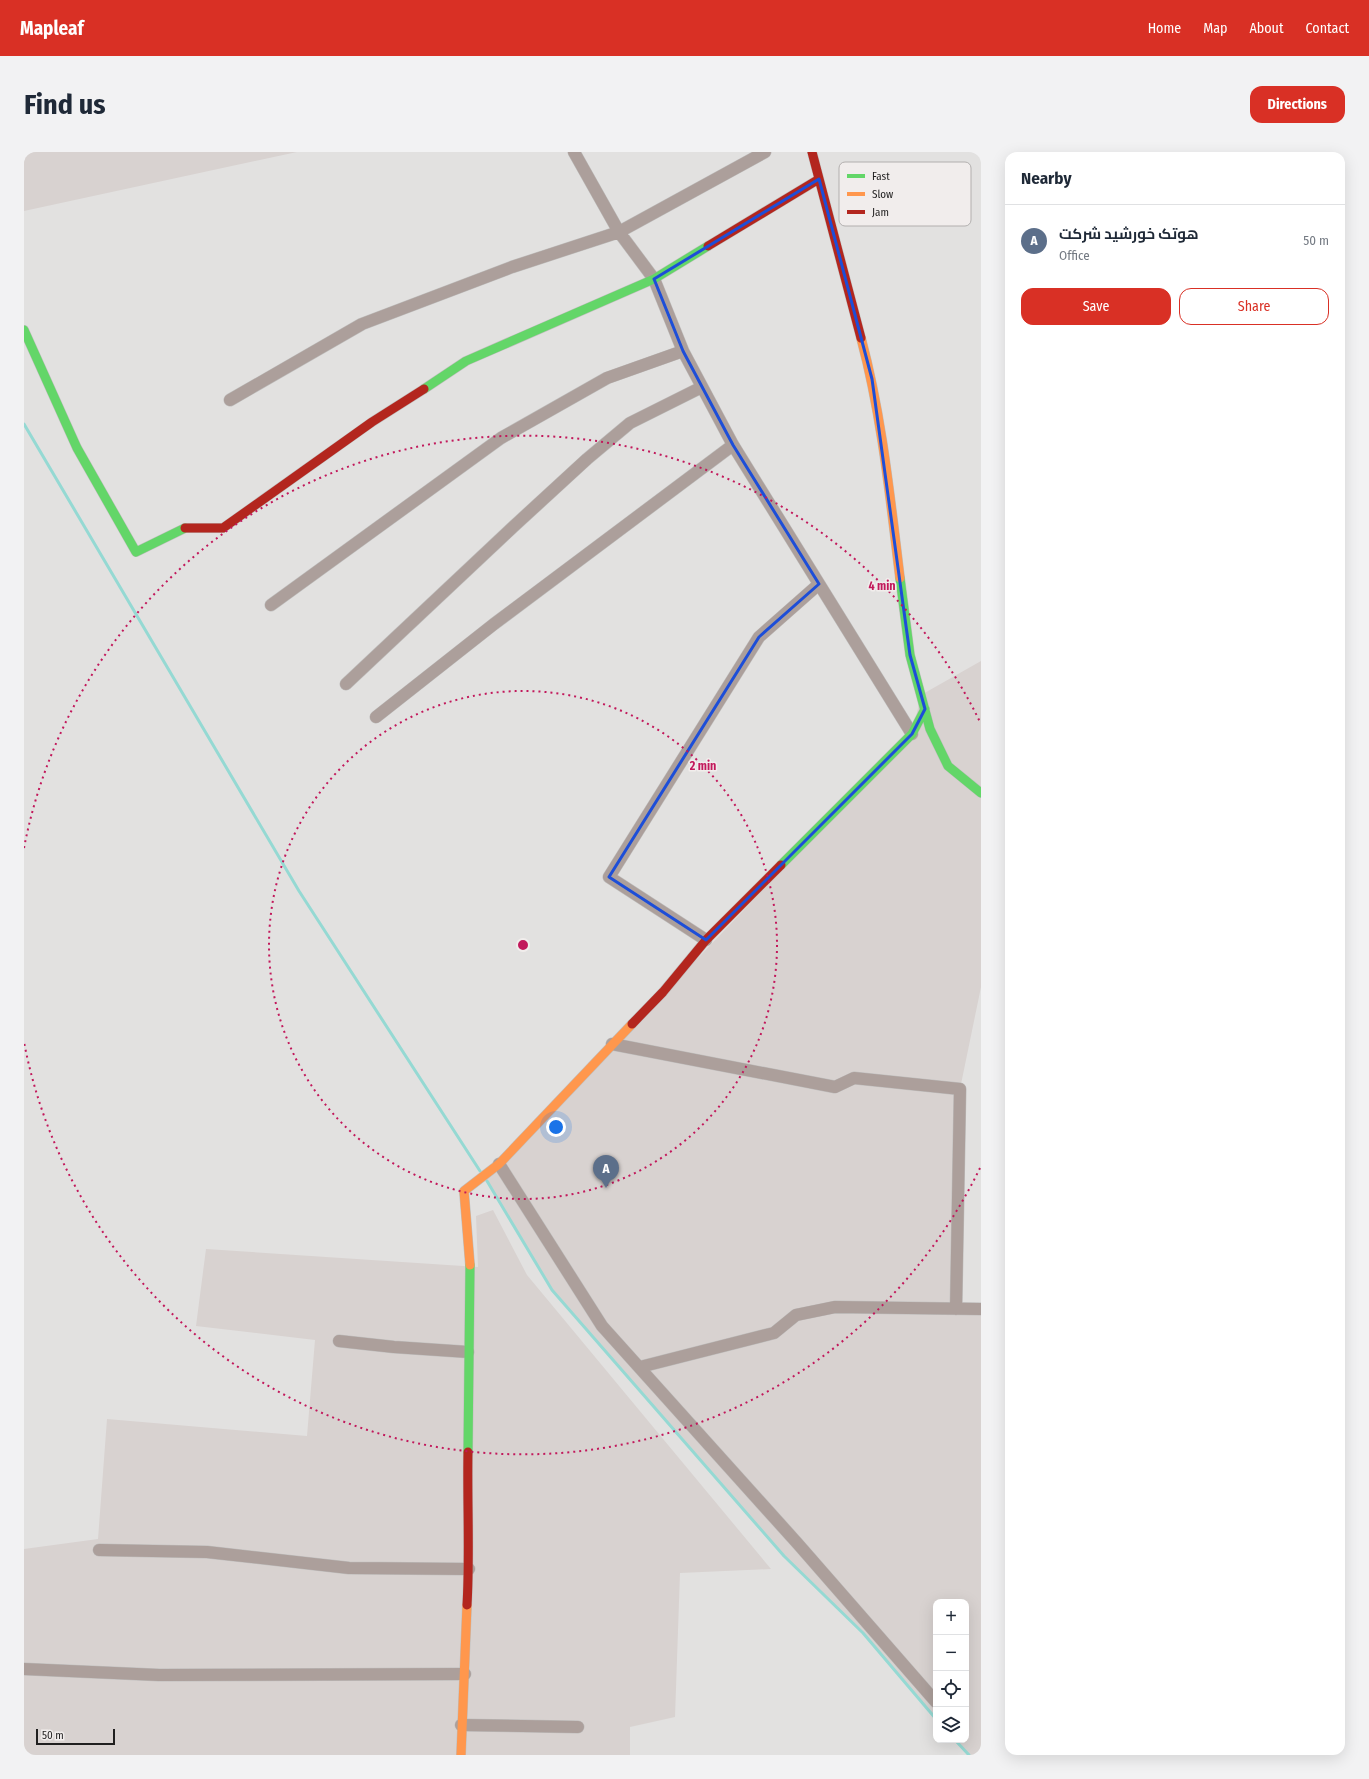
<!DOCTYPE html>
<meta charset="utf-8">
<style>
:root{--surface:#fff;--page:#f2f2f3;--text:#1f2937;--muted:#747a83;--line:#e0e1e3;--accent:#d93025}
body{margin:0;font-family:"Fira Sans Condensed",Cairo,sans-serif;background:var(--page);color:var(--text)}
.controls{position:absolute;right:12px;bottom:12px;display:grid;overflow:hidden;border-radius:8px;box-shadow:0 4px 16px #0002}
.controls button{width:36px;height:36px;display:grid;place-items:center;padding:0;border:0;border-bottom:1px solid var(--line);background:var(--surface);color:var(--text);font:20px sans-serif}
.scale{position:absolute;left:12px;bottom:10px;width:79px;box-sizing:border-box;padding-left:4px;border:2px solid #201f1f;border-top:0;font-size:11px;line-height:14px;white-space:nowrap;color:#201f1f;-webkit-text-stroke:3px #f1edec;paint-order:stroke}
.you{position:absolute;left:532px;top:975px;width:14px;height:14px;margin:-10px;border:3px solid #fff;border-radius:50%;background:#1a73e8;box-shadow:0 0 0 6px #1a73e833}
.badge{display:grid;place-items:center;width:26px;height:26px;border-radius:50%;background:var(--accent);color:#fff;font-size:13px;font-weight:700}
.pin{position:absolute;translate:-50% -33px;filter:drop-shadow(0 1px 2px #0008)}
.pin::after{content:'';position:absolute;top:21px;width:14px;height:12px;background:inherit;clip-path:polygon(0 0,100% 0,50% 100%)}
.list{margin:0;padding:0;list-style:none}
h2{display:flex;justify-content:space-between;align-items:center;height:52px;margin:0;padding:0 16px;font-size:17px}
h2 small{font-size:13px;font-weight:400;color:var(--muted)}
.list li{display:grid;grid-template-columns:26px 1fr auto;gap:12px;align-items:center;box-sizing:border-box;height:72px;padding:0 16px;border-top:1px solid var(--line)}
.list b{display:block;font-size:15px;white-space:nowrap}
.list p{margin:0;font-size:13px;white-space:nowrap;color:var(--muted)}
.list em{font-size:13px;font-style:normal;color:var(--muted)}
.actions{display:flex;gap:8px;padding:12px 16px}
.actions a{flex:1;padding:9px 0;border:1px solid var(--accent);border-radius:12px;text-align:center;font-size:14px;color:var(--accent)}
.actions .main{background:var(--accent);color:#fff}
.icon{flex:none;width:22px;height:22px;fill:none;stroke:currentColor;stroke-width:2;stroke-linecap:round;stroke-linejoin:round}
.map{position:relative;flex:none;width:957px;height:1603px;overflow:hidden;border-radius:12px}
header{display:flex;align-items:center;gap:24px;box-sizing:border-box;height:56px;padding:0 20px;background:var(--accent);color:#fff}
header strong{font-size:19px}
nav{display:flex;gap:22px;margin-inline-start:auto;font-size:14px}
.intro{display:flex;align-items:center;justify-content:space-between;box-sizing:border-box;height:96px;padding:0 24px}
h1{margin:0;font-size:28px}
.button{padding:10px 18px;border-radius:12px;background:var(--accent);color:#fff;font-size:14px;font-weight:700}
main{display:flex;gap:24px;padding:0 24px}
aside{flex:1;background:var(--surface);border-radius:12px;box-shadow:0 4px 16px #0002}
.map>svg:first-child{display:block}
.built{fill:#d8d2d0}
.lines{fill:none;stroke-linecap:round;stroke-linejoin:round}
.stream{stroke:#95d9d3;stroke-width:3}
.street-casing{stroke:#bfbebd;stroke-width:13}
.fast-casing{stroke:#bfbebd;stroke-width:10}
.slow-casing{stroke:#bfbebd;stroke-width:10}
.jam-casing{stroke:#bfbebd;stroke-width:10}
.street{stroke:#ac9f9b;stroke-width:12}
.fast{stroke:#63d668;stroke-width:9}
.slow{stroke:#ff974d;stroke-width:9}
.jam{stroke:#b3261e;stroke-width:9}
.marked{fill:none;stroke:#1d4ed8;stroke-width:3;stroke-linejoin:round}
.ring{fill:none;stroke:#c2185b;stroke-width:2;stroke-dasharray:2 4}
.key{fill:#f1edec;stroke:#b2afae;stroke-width:1}
.key-label{font-size:11px;fill:#201f1f}
.centre{fill:#c2185b;stroke:#f1edec;stroke-width:2}
.ring-label{font-size:12px;text-anchor:middle;font-weight:bold;fill:#c2185b;stroke:#f1edec;stroke-width:3;stroke-linejoin:round;paint-order:stroke}
</style>
<header>
<strong>Mapleaf</strong>
<nav><a>Home</a><a>Map</a><a>About</a><a>Contact</a></nav>
</header>
<div class="intro"><h1>Find us</h1><a class="button">Directions</a></div>
<main>
<div class="map">
<svg width="957" height="1603" viewBox="0 0 957 1603">
<rect width="100%" height="100%" fill="#e2e1e0"/>
<path class="built" d="M0,0H273L0,59Z
M957,509V835L936,937L932,1156L957,1157V1603H945L931,1588H942V1450H912V1567L839,1481L760,1404L528,1138L462,1028L888,582L897,543Z
M469,1058L503,1123L747,1417L656,1421L651,1565L606,1575V1603H0V1397L74,1387L83,1267L283,1284L291,1188L172,1174L182,1097L454,1115L452,1064Z"/>
<g class="lines">
<path class="stream" d="M0,272L275,739L456,1019
M463,1029L528,1138L760,1404L839,1481L912,1567
M931,1588L945,1603"/>
<defs>
<path id="street" d="M550,0L595,80L630,127L659,199L709,293L888,582
M206,248L338,172L488,115L595,80L741,0
M247,453L477,286L583,226L659,199
M322,532L489,375L563,307L606,271L678,235
M352,565L470,472L709,293
M682,788L585,725L735,485L795,432
M588,892L811,935L830,926L936,937L932,1157
M475,1012L578,1174L774,1392L912,1550
M315,1189L370,1195L444,1200
M616,1215L750,1181L772,1163L811,1155L957,1157
M75,1398L183,1400L325,1416L445,1417
M0,1517L135,1523L441,1522
M437,1573L554,1575"/>
<path id="fast" d="M0,178L53,296L112,400L161,376
M400,237L442,209L630,127L684,94
M876,426L886,503L906,577L924,614L957,641
M757,713L888,582L901,557
M444,1300L446,1113"/>
<path id="slow" d="M837,186C858,264 866,345 876,426
M446,1113L440,1039L475,1012L608,872
M437,1603L443,1453"/>
<path id="jam" d="M788,0L837,186
M684,94L795,27
M161,376H199L348,270L400,237
M608,872L639,840L682,788L757,713
M443,1453C446,1402 443,1351 444,1300"/>
</defs>
<use href="#street" class="street-casing"/>
<use href="#fast" class="fast-casing"/>
<use href="#slow" class="slow-casing"/>
<use href="#jam" class="jam-casing"/>
<use href="#street" class="street"/>
<use href="#fast" class="fast"/>
<use href="#slow" class="slow"/>
<use href="#jam" class="jam"/>
</g>
<path class="marked" d="M795,27L848,227L886,503L901,557L888,582L682,788L585,725L735,485L795,432L709,293L659,199L630,127Z"/>
<g class="ring">
<circle cx="499" cy="793" r="254"/>
<path d="M956 1016A508 508 0 0 1 0 890M0 696A508 508 0 0 1 956 570"/>
</g>
<rect x="815" y="10" width="132" height="64" rx="6" class="key"/>
<rect x="823" y="22" width="18" height="4" fill="#63d668"/>
<rect x="823" y="40" width="18" height="4" fill="#ff974d"/>
<rect x="823" y="58" width="18" height="4" fill="#b3261e"/>
<g class="key-label">
<text x="848" y="28">Fast</text>
<text x="848" y="46">Slow</text>
<text x="848" y="64">Jam</text>
</g>
<circle cx="499" cy="793" r="6" class="centre"/>
<g class="ring-label">
<text x="858" y="438">4 min</text>
<text x="679" y="618">2 min</text>
</g>
</svg>
<div class="controls">
<button>+</button>
<button>−</button>
<button><svg class="icon" aria-label="locate" viewBox="0 0 24 24"><circle cx="12" cy="12" r="6"/><path d="M12 2v4M12 18v4M2 12h4M18 12h4"/></svg></button>
<button><svg class="icon" aria-label="layers" viewBox="0 0 24 24"><path d="M12 4l9 5-9 5-9-5zM3 14l9 5 9-5"/></svg></button>
</div>
<div class="scale">50 m</div>
<div class="you"></div>
<div class="pin badge" style="left:582px;top:1036px;background:#5c6f8a">A</div>
</div>
<aside>
<h2>Nearby<small></small></h2>
<ul class="list">
<li><span class="badge" style="background:#5c6f8a">A</span><div><b>هوتک خورشید شرکت</b><p>Office</p></div><em>50 m</em></li>
</ul>
<div class="actions"><a class="main">Save</a><a>Share</a></div>
</aside>
</main>
